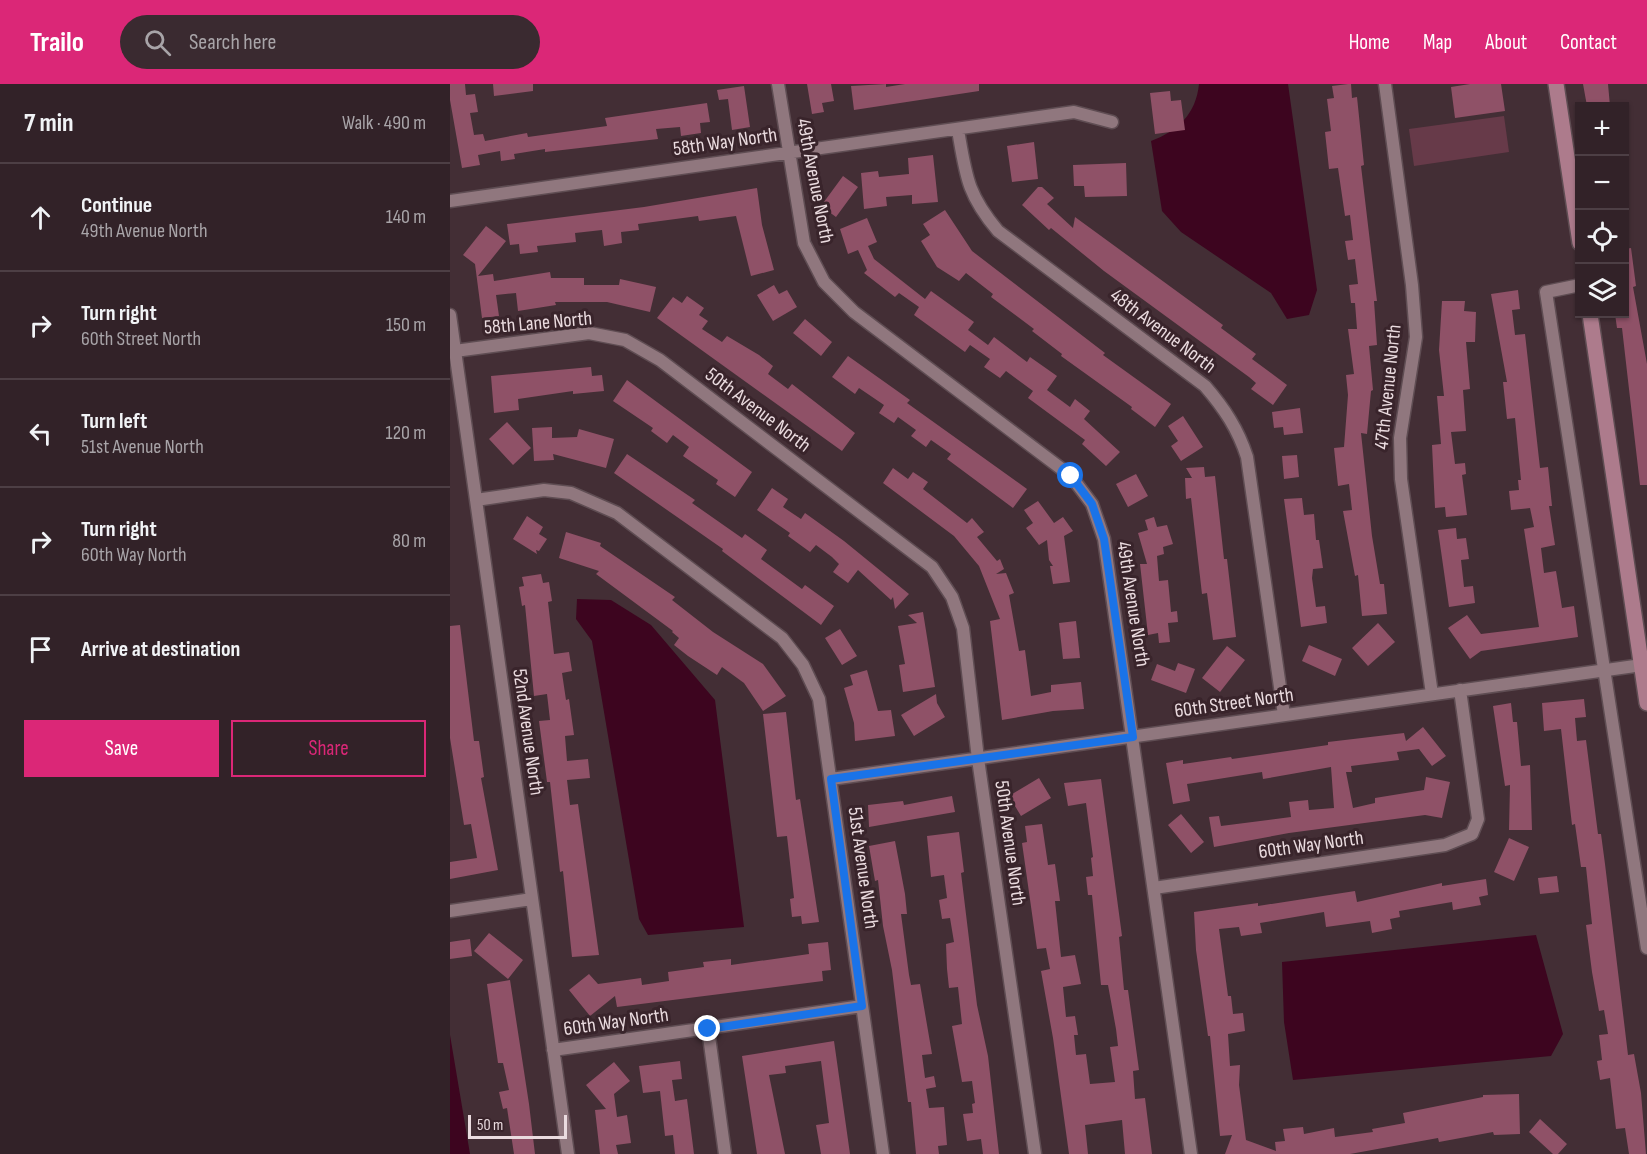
<!DOCTYPE html>
<meta charset="utf-8">
<style>
:root{--surface:#322228;--page:#3a2a30;--text:#f1f3f6;--muted:#a8a4a8;--line:#4d3f45;--accent:#db2777}
body{margin:0;font-family:"Sofia Sans Condensed",sans-serif;background:var(--page);color:var(--text)}
.controls{position:absolute;right:18px;top:18px;display:grid;overflow:hidden;border-radius:0px;box-shadow:0 2px 4px #0004}
.controls button{width:54px;height:54px;display:grid;place-items:center;padding:0;border:0;border-bottom:2px solid var(--line);background:var(--surface);color:var(--text);font:30px sans-serif}
.scale{position:absolute;left:18px;bottom:15px;width:99px;box-sizing:border-box;padding-left:6px;border:3px solid #eadbdf;border-top:0;font-size:16px;line-height:21px;white-space:nowrap;color:#eadbdf;-webkit-text-stroke:4px #39242b;paint-order:stroke}
.stop{position:absolute;width:18px;height:18px;margin:-14px;border:4px solid #1a73e8;border-radius:50%;background:#fff}
.stop.end{background:#1a73e8;border-color:#fff;box-shadow:0 2px 6px #0008}
.list{margin:0;padding:0;list-style:none}
h2{display:flex;justify-content:space-between;align-items:center;height:78px;margin:0;padding:0 24px;font-size:26px}
h2 small{font-size:20px;font-weight:400;color:var(--muted)}
.list li{display:grid;grid-template-columns:39px 1fr auto;gap:18px;align-items:center;box-sizing:border-box;height:108px;padding:0 24px;border-top:2px solid var(--line)}
.list b{display:block;font-size:22px;white-space:nowrap}
.list p{margin:0;font-size:20px;white-space:nowrap;color:var(--muted)}
.list em{font-size:20px;font-style:normal;color:var(--muted)}
.actions{display:flex;gap:12px;padding:18px 24px}
.actions a{flex:1;padding:14px 0;border:2px solid var(--accent);border-radius:0px;text-align:center;font-size:21px;color:var(--accent)}
.actions .main{background:var(--accent);color:#fff}
.icon{flex:none;width:33px;height:33px;fill:none;stroke:currentColor;stroke-width:2;stroke-linecap:round;stroke-linejoin:round}
.map{position:relative;flex:none;width:1197px;height:1070px;overflow:hidden}
header{display:flex;align-items:center;gap:36px;box-sizing:border-box;height:84px;padding:0 30px;background:var(--accent);color:#fff}
header strong{font-size:28px}
nav{display:flex;gap:33px;margin-inline-start:auto;font-size:21px}
.search{width:420px;height:54px;background:var(--page);display:flex;align-items:center;gap:15px;box-sizing:border-box;padding:0 21px;border-radius:33px;color:var(--muted);font-size:22px}
main{display:flex}
aside{flex:1;background:var(--surface)}
.map>svg:first-child{display:block}
.green{fill:#673a49}
.water{fill:#3d051f}
.building{fill:#8f5167}
.lines{fill:none;stroke-linecap:round;stroke-linejoin:round}
.street-casing{stroke:#5f4d53;stroke-width:15}
.secondary-casing{stroke:#5f4d53;stroke-width:18}
.street{stroke:#90777e;stroke-width:12}
.secondary{stroke:#ad7b8c;stroke-width:15}
.route{stroke:#1a73e8;stroke-width:8}
.labels{text-anchor:middle;dominant-baseline:central;stroke-width:6;stroke-linejoin:round;paint-order:stroke}
.street-label{font-size:20px;fill:#eadbdf;stroke:#39242b}
</style>
<header>
<strong>Trailo</strong>
<div class="search"><svg class="icon" aria-label="search" viewBox="0 0 24 24"><circle cx="10" cy="10" r="6"/><path d="M15 15l6 6"/></svg>Search here</div>
<nav><a>Home</a><a>Map</a><a>About</a><a>Contact</a></nav>
</header>
<main>
<aside>
<h2>7 min<small>Walk · 490 m</small></h2>
<ul class="list">
<li><svg class="icon" aria-label="ahead" viewBox="0 0 24 24"><path d="M12 20V5M6 11l6-6 6 6"/></svg><div><b>Continue</b><p>49th Avenue North</p></div><em>140 m</em></li>
<li><svg class="icon" aria-label="right" viewBox="0 0 24 24"><path d="M7 20v-9h11M14 6l5 5-5 5"/></svg><div><b>Turn right</b><p>60th Street North</p></div><em>150 m</em></li>
<li><svg class="icon" aria-label="left" viewBox="0 0 24 24"><path d="M17 20v-9H6M10 6l-5 5 5 5"/></svg><div><b>Turn left</b><p>51st Avenue North</p></div><em>120 m</em></li>
<li><svg class="icon" aria-label="right" viewBox="0 0 24 24"><path d="M7 20v-9h11M14 6l5 5-5 5"/></svg><div><b>Turn right</b><p>60th Way North</p></div><em>80 m</em></li>
<li><svg class="icon" aria-label="arrive" viewBox="0 0 24 24"><path d="M6 21V4h12l-3 4 3 4H6"/></svg><div><b>Arrive at destination</b></div></li>
</ul>
<div class="actions"><a class="main">Save</a><a>Share</a></div>
</aside>
<div class="map">
<svg width="1197" height="1070" viewBox="0 0 1197 1070">
<rect width="100%" height="100%" fill="#432e35"/>
<path class="green" d="M1054,32L1059,68L964,82L959,45Z"/>
<path class="water" d="M749,0H838L867,206L859,231L837,235L821,209L731,148L712,127L701,57C728,47 746,30 749,0Z
M127,515L161,516L201,541L265,616L294,843L198,851L189,835L142,557L126,535Z
M1086,851L1113,950L1101,972L843,996L834,938L832,878Z
M0,951L20,1070H0Z"/>
<path class="building" d="M0,0H15L16,11L25,10L28,28L20,29L24,51L33,50L35,57L77,49L78,53L157,42L155,34L257,19L260,38L250,39L251,49L231,52L230,43L206,45L208,55L95,68V65L64,70L65,75L51,77L50,67L28,71L30,81L12,84L0,16Z
M43,0H83V7L44,12Z
M357,0H381L384,17L372,19L374,28L362,30Z
M436,0V3L455,0H529V7L404,26L401,2Z
M898,0H901L902,14L907,13L914,81L911,82L927,217H924L927,261L919,262L923,306L921,307L917,350L911,349L922,452L930,500H934L937,530L912,532L908,491L905,492L893,427L902,426L899,400L888,402L884,364L894,363L898,311L896,291L904,290L898,245H907L905,219H901L899,201L908,200L905,175L898,176L895,157L903,156L900,131L895,132L888,84L879,85L875,48L881,47L877,15L884,14L882,2Z
M1020,0H1051L1055,27L1005,34L1001,3Z
M1133,0H1158L1160,22H1137Z
M294,2L300,43L282,46L278,15L269,16L267,6Z
M720,7L721,17L731,16L735,46L705,50L700,9Z
M584,58L588,95L562,98L557,62Z
M483,71L488,118L462,120V111L436,113L437,122L414,125L411,89L428,87L429,93L459,90L458,74Z
M676,79L677,112L635,113L634,102H624L623,81Z
M393,92L408,103L386,133L371,122Z
M588,103H592L604,114L597,120L623,144L625,133L773,241L771,244L806,270L802,275L837,301L823,321L801,305L806,299L799,293L654,187L601,144L599,146L572,121Z
M307,104L312,141L324,186L301,192L286,132L249,137L248,132L188,140L189,146L171,148L172,159L154,162L152,146L125,149L126,158L87,162L88,168L70,170L69,160L60,161L57,140L194,123Z
M495,126L522,167L655,269L653,271L721,320L705,343L681,325L682,323L611,272L612,270L582,247L584,245L541,213L543,210L516,189L509,197L487,183L471,157L480,151L473,140Z
M417,134L427,158L418,162L424,175L475,215L481,207L524,238L518,246L538,261L544,253L577,278L580,273L607,292L597,306L620,323L625,315L640,327L634,335L670,368L656,382L632,360L635,356L578,314L583,307L556,287L550,294L534,283L540,275L520,261L515,268L464,231L469,223L449,209L445,213L414,189L417,186L408,166L398,170L390,145Z
M36,142L56,157L28,192L43,190L44,197L100,188L101,194H134V201H169L170,195L206,203L200,228L157,218H105L106,221L68,227L66,209L46,211L49,232L32,234L25,180L13,171Z
M1181,164L1186,202L1183,203L1197,280V401H1190L1172,244H1167L1165,230H1174V165Z
M324,201L329,210L337,206L347,223L323,237L307,211Z
M1068,206L1070,225L1062,226L1065,251L1075,250L1090,384L1098,383L1102,422H1099L1105,461L1091,464L1094,489L1106,487L1112,524L1124,522L1128,553L1031,567L1020,575L998,544L1017,531L1031,550L1089,543L1074,445L1084,443L1080,424L1061,426L1059,407L1069,406L1068,396H1071L1065,334L1057,335L1053,298H1057L1041,210Z
M237,212L254,224L249,231L258,237L252,245L272,258L277,252L309,271L323,282L318,290L338,305L342,300L405,349L392,367L207,234L223,213L232,219Z
M992,217H1015L1014,227L1026,228L1025,258H1016L1020,305L1013,306L1016,347L1001,348L1005,380L1015,379L1016,390L1012,391L1017,431L996,433L995,423L985,424L982,361L991,360L987,312H994L989,266Z
M355,235L382,258L371,272L343,249Z
M398,272L460,316L457,319L577,405L563,424L497,375L501,370L481,356L476,363L461,352L466,346L448,333L444,339L429,329L434,321L409,304L405,310L382,293Z
M141,283L142,292L152,291L154,307L123,310V307L68,315L69,326L44,329L41,292Z
M177,296L302,388L285,413L266,400L268,396L233,372L239,363L223,351L217,359L201,347L203,344L163,317Z
M850,324L853,349L834,351L833,343L824,344L822,328Z
M733,332L753,363L731,377L721,362L728,357L718,342Z
M57,338L81,364L63,381L39,355Z
M102,343V354L127,353L129,345L164,355L156,384L103,370L104,376L84,377L82,344Z
M177,370L245,416L242,419L292,454L295,450L317,466L311,475L352,505L355,501L384,522L371,541L272,467L273,465L164,389Z
M847,371L849,393L834,395L832,372Z
M754,383L755,393L765,392L774,475H777L786,553L763,556L757,509L752,510L741,414L736,415L735,394H742L736,384Z
M443,384L458,395L463,388L478,398L473,405L517,439L522,434L534,448L527,453L547,477L550,475L554,485L546,490L556,489L564,509L559,511L569,567L575,566L581,612L601,608V601L631,598L634,625L603,627L552,636L540,537L550,535L529,482L504,452L433,399Z
M686,390L698,412L678,423L666,400Z
M322,404L338,415L333,423L351,435L355,429L394,457L459,510L445,525L443,513L441,516L408,486L398,499L383,488L389,480L382,473L366,461L360,468L338,452L340,449L307,426Z
M852,414L854,431L864,430L866,456H869L873,484L863,485L862,494L866,523L875,522L877,539L851,543L834,415Z
M588,417L604,439L613,433L623,447L614,452L620,498L603,500L600,482H603L599,476L597,456L589,461L576,444L583,439L574,426Z
M77,432L93,443L89,450L97,455L89,467L86,466L87,470L63,455Z
M704,433L707,443L717,441L723,460L713,463L714,470L707,472L709,497L718,496L721,528L727,527L728,538L718,539L720,558L709,559L708,549L698,551L690,480H697L688,449L698,446L695,436Z
M1006,444L1007,455L1016,454L1019,475L1011,476L1014,503L1023,502L1025,519L999,523L988,446Z
M116,448L151,459L150,462L225,513L222,516L263,548L313,580L336,612L313,627L294,599L272,583L267,591L238,572L224,561L229,554L222,548L223,547L146,490L149,487L109,474Z
M91,490L93,499L99,498L102,517L98,518L104,570L119,568L122,587L112,589L116,616L119,615L124,651L115,652L117,677L138,675L140,694L117,696L120,721L128,720L149,871L122,873L113,787L110,788L100,698H97L89,637L100,636L97,610L84,612L75,521L72,522L69,503L74,502L72,493Z
M473,528L485,603L453,608L449,581L455,580L448,542L467,539L458,531Z
M626,537L630,574L613,575L609,539Z
M928,539L945,558L918,582L902,564Z
M10,541L24,657H29L34,693L31,694L48,786L0,795V778L27,774L21,740L14,741L0,654V542Z
M390,545L407,572L392,581L375,554Z
M859,561L892,575L885,592L852,577Z
M777,562L795,576L770,608L752,594Z
M728,579L745,585L736,609L701,596L707,580L725,587Z
M417,586L428,627L441,626L445,652L405,657L404,639L394,604L403,601L400,591Z
M486,610L487,619L495,633L464,652L451,631Z
M1134,615L1136,633L1125,634L1127,657L1136,656L1148,750H1151L1155,780L1178,971L1184,970L1191,1009L1196,1070H1179L1175,1044L1166,1045L1160,994L1150,996L1147,977L1152,976L1149,951L1158,950L1154,926L1149,927L1142,888L1136,841L1142,840L1136,783H1131L1125,740L1122,741L1111,645L1094,647L1092,619Z
M1061,619L1063,638H1067L1071,682L1080,681L1082,746H1059L1060,701L1055,702L1043,622Z
M336,628L346,716L350,715L369,838L352,840L351,832L342,833L340,815L344,814L337,752L327,753L313,630Z
M973,643L996,672L982,682L969,665L947,668L949,676L901,682L902,688H896L903,724L925,719V714L974,706L976,693L1000,698L992,734L975,731L839,749L764,763L759,733L769,732L771,742L841,733L839,718L858,716L859,726L884,724L881,683L813,695L812,688L737,700L740,717L723,720L716,679L733,676V680L781,673L782,675L878,661V658L954,649L956,657Z
M589,694L601,714L571,732L559,712Z
M651,695L672,852L669,853L674,906H678L689,986L683,987L685,1015L695,1014L702,1070H675L672,1036L635,1041L638,1070H619L603,954L591,887L600,885L596,864L587,865L574,773L572,759L577,758L575,742L592,740L598,781L605,780L610,817H605L611,873L625,871L631,900L613,903L616,933L625,932L628,951H624L626,971L636,970L640,1000L665,998L660,963L668,962L666,945L658,901H651L642,811H638L636,793L643,792L641,774L643,773L636,719L618,722L614,699Z
M502,712L505,728L419,743L418,721L453,717L454,721Z
M731,730L754,758L741,769L718,741Z
M509,748L514,788L511,789L527,921L538,972L549,1070H533L531,1055L517,1057L513,1030L523,1029L522,1020L525,1019L522,997L512,998L502,942L512,940L508,903L499,904L497,885L496,860L504,858L500,834L492,835L489,816L497,814L494,791L481,793L477,752Z
M1059,754L1079,763L1064,797L1044,788Z
M445,757L455,810L457,830H451L459,891L461,901L470,900L482,970L472,971L475,994L484,992L486,1003L476,1005L479,1024L494,1023L497,1061L488,1062L489,1070H466L461,1018H458L442,886L433,842L428,796L425,797L419,762Z
M1107,792L1109,808L1090,810L1088,794Z
M1036,795L1038,811L1029,813L1031,821L1003,826L1002,818L949,827L950,833L940,835L942,845L922,849L920,837L876,843L874,828L810,839L812,849L791,852L789,843L769,845L778,912H781L783,930L793,929L795,947L778,950L780,982L790,981L789,1001L796,1056L826,1067L825,1058L835,1057L833,1045L853,1043L854,1050L884,1044L885,1053L923,1048L922,1045L955,1039L953,1029L1033,1013V1011L1069,1010L1070,1050L1044,1051L1043,1048L989,1058L988,1054L900,1070H775L782,1051L770,1052L760,952H758L746,866L744,828L808,819V822L905,807L907,818L992,799V802Z
M39,849L73,876L58,895L24,867Z
M20,855L22,872L0,875V858Z
M378,858L381,886L372,887L373,897L167,923L165,912L140,932L119,906L139,890L148,900L191,894L192,901L219,897L218,888L254,883L253,878L281,875V881L359,870L358,860Z
M60,896L79,1020L85,1070H64L57,1024L53,1025L49,1008L59,1006L53,979H48L37,900Z
M384,957L400,1070H371L366,1041L379,1039L371,977L335,982L336,989L319,991L335,1070H307L292,972Z
M230,977L232,995L222,996L225,1017L237,1015L244,1070H225L223,1051L215,1052L210,1007L193,1009L189,982Z
M164,978L180,997L164,1010L167,1033L177,1031L181,1059L166,1061L168,1070H150L145,1026L156,1025L136,1001Z
M1090,1035L1117,1060L1108,1070H1103L1079,1048Z"/>
<g class="lines">
<defs>
<path id="street" d="M328,0L354,159L374,198L404,228L621,392L642,420L654,455L741,1070
M935,0L962,201L966,253L950,354L951,395L982,610
M508,46C516,92 517,110 548,147L755,302C774,324 788,345 797,373L834,631
M0,117L624,28L662,38
M1130,201L1096,208L1197,864
M0,231L118,1070
M5,267L139,249L175,256L210,276L482,483L502,513L513,544L528,675L585,1070
M26,416L94,406L121,409L167,429L332,554L353,581L369,615L433,1070
M381,695L1192,581
M704,804L995,761L1022,750L1028,735L1010,606
M0,827L82,815
M258,945L275,1070
M103,966L412,922"/>
<path id="secondary" d="M1106,0L1130,159
M1140,230L1197,619"/>
</defs>
<use href="#street" class="street-casing"/>
<use href="#secondary" class="secondary-casing"/>
<use href="#street" class="street"/>
<use href="#secondary" class="secondary"/>
</g>
<g class="lines">
<path class="route" d="M258,945L412,922L381,695L683,653L654,455L642,420L621,392"/>
</g>
<g class="labels">
<g class="street-label">
<text transform="translate(275 58) rotate(-8)">58th Way North</text>
<text transform="translate(365 97) rotate(79)">49th Avenue North</text>
<text transform="translate(88 239) rotate(-5)">58th Lane North</text>
<text transform="translate(713 247) rotate(37)">48th Avenue North</text>
<text transform="translate(938 303) rotate(-84)">47th Avenue North</text>
<text transform="translate(308 326) rotate(37)">50th Avenue North</text>
<text transform="translate(683 520) rotate(81)">49th Avenue North</text>
<text transform="translate(784 619) rotate(-8)">60th Street North</text>
<text transform="translate(78 648) rotate(82)">52nd Avenue North</text>
<text transform="translate(560 759) rotate(82)">50th Avenue North</text>
<text transform="translate(861 761) rotate(-8)">60th Way North</text>
<text transform="translate(413 784) rotate(82)">51st Avenue North</text>
<text transform="translate(166 938) rotate(-8)">60th Way North</text>
</g>
</g>
</svg>
<div class="controls">
<button>+</button>
<button>−</button>
<button><svg class="icon" aria-label="locate" viewBox="0 0 24 24"><circle cx="12" cy="12" r="6"/><path d="M12 2v4M12 18v4M2 12h4M18 12h4"/></svg></button>
<button><svg class="icon" aria-label="layers" viewBox="0 0 24 24"><path d="M12 4l9 5-9 5-9-5zM3 14l9 5 9-5"/></svg></button>
</div>
<div class="scale">50 m</div>
<div class="stop" style="left:621px;top:392px"></div>
<div class="stop end" style="left:258px;top:945px"></div>
</div>
</main>
